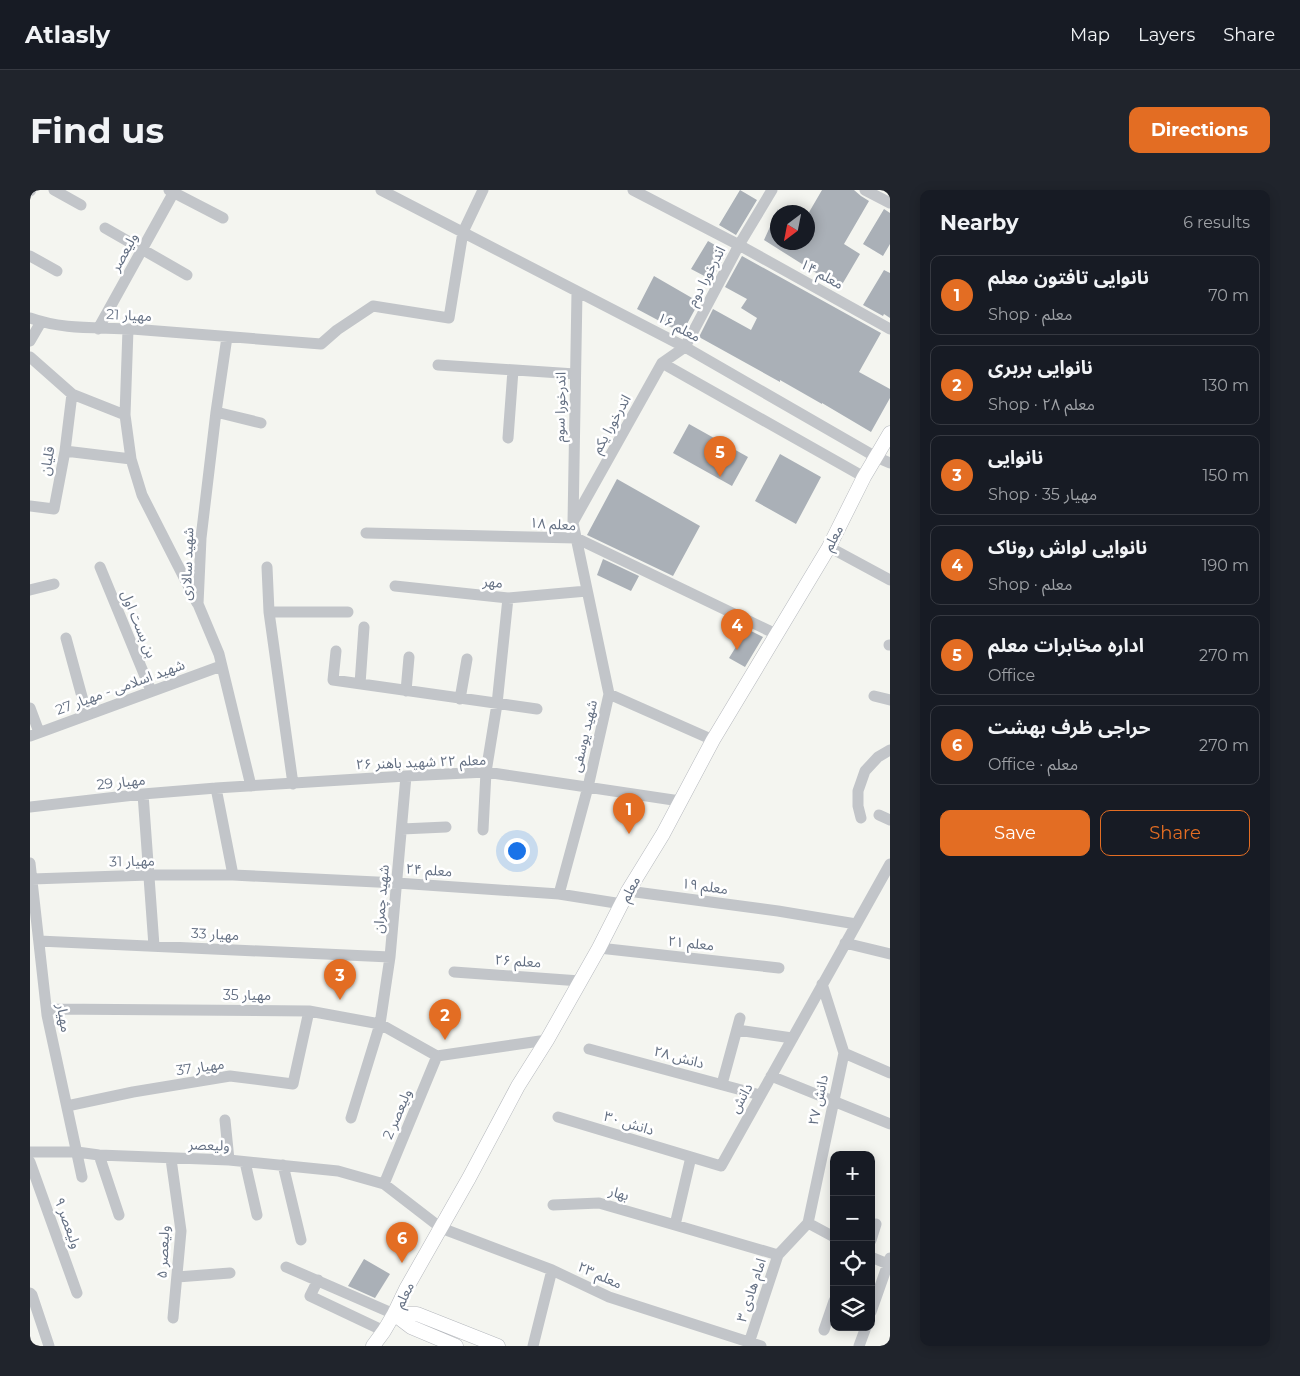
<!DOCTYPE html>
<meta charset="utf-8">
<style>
:root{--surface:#171b24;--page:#20242c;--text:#f1f3f6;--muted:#9ea1a6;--line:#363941;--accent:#e36d23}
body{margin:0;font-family:Montserrat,"Noto Sans Arabic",sans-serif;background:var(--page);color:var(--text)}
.controls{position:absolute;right:15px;bottom:15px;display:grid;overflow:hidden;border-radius:10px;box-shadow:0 2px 12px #0003}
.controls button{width:45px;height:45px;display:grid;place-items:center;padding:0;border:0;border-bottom:1px solid var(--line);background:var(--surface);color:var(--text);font:25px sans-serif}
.compass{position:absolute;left:740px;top:15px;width:45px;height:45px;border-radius:50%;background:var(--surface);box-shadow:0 2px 12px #0003;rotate:212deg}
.you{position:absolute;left:486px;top:660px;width:18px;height:18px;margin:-12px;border:4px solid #fff;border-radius:50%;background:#1a73e8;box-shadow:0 0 0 8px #1a73e833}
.badge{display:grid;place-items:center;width:32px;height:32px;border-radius:50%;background:var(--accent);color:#fff;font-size:16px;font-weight:700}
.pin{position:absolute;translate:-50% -41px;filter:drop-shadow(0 1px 2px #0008)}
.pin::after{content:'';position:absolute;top:26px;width:18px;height:15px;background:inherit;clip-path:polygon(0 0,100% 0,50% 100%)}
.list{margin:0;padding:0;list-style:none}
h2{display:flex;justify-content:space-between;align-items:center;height:65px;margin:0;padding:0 20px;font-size:21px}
h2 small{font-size:16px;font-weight:400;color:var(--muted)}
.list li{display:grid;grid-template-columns:32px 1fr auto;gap:15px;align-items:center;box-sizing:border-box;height:80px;margin:0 10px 10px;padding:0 10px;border:1px solid var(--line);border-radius:10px}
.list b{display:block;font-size:19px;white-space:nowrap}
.list p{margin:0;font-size:16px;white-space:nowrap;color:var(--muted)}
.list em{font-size:16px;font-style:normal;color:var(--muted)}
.actions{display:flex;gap:10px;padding:15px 20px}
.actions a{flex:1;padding:11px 0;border:1px solid var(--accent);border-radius:10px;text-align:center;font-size:18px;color:var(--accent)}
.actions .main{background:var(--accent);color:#fff}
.icon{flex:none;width:28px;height:28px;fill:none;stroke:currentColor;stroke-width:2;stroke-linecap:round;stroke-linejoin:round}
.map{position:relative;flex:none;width:860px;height:1156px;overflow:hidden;border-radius:10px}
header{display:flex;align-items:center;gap:30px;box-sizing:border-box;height:70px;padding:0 25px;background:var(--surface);border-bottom:1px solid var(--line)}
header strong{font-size:24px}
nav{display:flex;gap:28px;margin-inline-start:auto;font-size:18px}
.intro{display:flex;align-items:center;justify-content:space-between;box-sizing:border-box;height:120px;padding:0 30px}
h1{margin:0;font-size:35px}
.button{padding:12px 22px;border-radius:10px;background:var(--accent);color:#fff;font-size:18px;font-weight:700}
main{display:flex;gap:30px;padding:0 30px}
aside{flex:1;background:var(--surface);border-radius:10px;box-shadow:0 2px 12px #0003}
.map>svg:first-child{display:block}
.building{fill:#aab0b7}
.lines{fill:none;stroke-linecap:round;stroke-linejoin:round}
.major-casing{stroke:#b5b8bd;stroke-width:15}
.minor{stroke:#c2c5c9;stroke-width:11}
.major{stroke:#fff;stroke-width:14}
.labels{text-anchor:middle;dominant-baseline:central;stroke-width:5;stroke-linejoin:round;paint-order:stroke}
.street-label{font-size:14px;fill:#636f82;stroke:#fff}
</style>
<header>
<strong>Atlasly</strong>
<nav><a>Map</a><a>Layers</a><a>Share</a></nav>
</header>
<div class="intro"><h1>Find us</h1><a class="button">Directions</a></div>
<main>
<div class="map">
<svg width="860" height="1156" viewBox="0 0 860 1156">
<rect width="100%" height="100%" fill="#f4f5f0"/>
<path class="building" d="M710,0L727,10L706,45L689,35Z
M792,0H824L831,6L839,11L814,54L830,64L810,98L734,50L748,19V52H778V24Z
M854,19L860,23V54L853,66L833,54Z
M678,51L697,62L682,90L661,79Z
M712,66L851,143L829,182L860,199V208L841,242L792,213V214L750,190V192L669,147L683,119L721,140L727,128L711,118L717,109L695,97Z
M854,80L860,83V128L854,124L853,126L833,115Z
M624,86L669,112L652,143L607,119Z
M659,234L718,267L702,296L643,263Z
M750,264L791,287L766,334L725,311Z
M587,289L670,336L643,386L557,345Z
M573,369L609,386L601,401L567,385Z
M717,439L733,447L715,477L699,468Z
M334,1069L360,1084L345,1108L318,1096Z"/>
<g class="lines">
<defs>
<path id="major" d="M364,1124H387L468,1156
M364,1124L381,1137L426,1156
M343,1156L354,1141L364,1124L376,1099L439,988L488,896L517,850L569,758L598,701L633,644L683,550L799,357L834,287L860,243"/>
</defs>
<use href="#major" class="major-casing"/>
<path class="minor" d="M24,0L51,15
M139,0L193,28
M351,0L655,157L846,267L860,273
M603,0L709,55L860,139
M835,0L860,13
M0,1L1,0
M75,38L157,85
M0,66L27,81
M0,128C33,140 67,137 102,139C165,144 228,149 291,154L307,140L343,116L419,128L433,42L453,0
M68,139L145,0
M98,139L95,225L101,269L112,305L167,413
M197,147L186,222L171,348L168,414L189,464L221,596
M0,151L11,132
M0,167L42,204L95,225
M632,173L834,287
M408,175L545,184
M186,222L231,233
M478,248L483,180
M35,261L101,269
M0,316L24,319L35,261L42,204
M543,332L632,173L655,157L709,55L742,0
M336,343L546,348L746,444
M799,357L860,390
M70,377L121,501
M237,377L239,422L263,594
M365,396L478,408L557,401
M0,400L24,394
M239,422H318
M36,448L57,525
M859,455H860
M306,461L303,490L507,519
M330,494L334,437
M376,501L379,467
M579,504L683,550
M844,506L860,510
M430,509L437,469
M0,518L9,542
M0,546L191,476
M113,604L124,756
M0,617L113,604L186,598
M849,625L860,630
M831,628L828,616V601L835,581L848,567L860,560
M372,639L416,637
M453,640L456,582L467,514L478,408
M0,673L17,825L52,987
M203,685L186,598L376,586L456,582L650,611
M2,689L119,685H203L367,693L529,704L592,714
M598,701L748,721L826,734
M529,704L558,597L579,504L543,333L547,102
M9,751L360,767
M815,753L860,764
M569,758L749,778
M424,782L550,791
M17,819L279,821L350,834L407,866
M707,840L762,848
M559,859L730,905
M814,863L860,883
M407,866L517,850
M741,886L860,934
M692,894L710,828
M37,916L103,902L200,886L263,894L279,821
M528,927L691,976L860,674
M321,928L350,834L360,767L376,586
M195,930L199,970
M0,962H47L69,965L199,970L308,981L354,994L411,1038L522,1080L579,1107L731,1156
M69,965L89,1025
M661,967L645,1035L748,1065
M141,969L151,1041L143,1128
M0,972L47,1103
M215,972L227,1025
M253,975L271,1050
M354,994L407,866
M523,1015L569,1013L645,1035
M778,1033L814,863L792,794
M778,1033L804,1047
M841,1050L846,1034
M841,1067L860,1075
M256,1077L364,1124
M147,1087L200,1083
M288,1090L280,1106L354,1141
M0,1103L2,1105L19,1156
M841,1122L860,1068
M794,1140L804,1111
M503,1156L522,1080
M718,1156L748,1065L778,1033
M829,1156L836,1137"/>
<use href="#major" class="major"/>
</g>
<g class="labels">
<g class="street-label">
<text transform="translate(94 62) rotate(-61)">ولیعصر</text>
<text transform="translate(792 84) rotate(29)">معلم ۱۴</text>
<text transform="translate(676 86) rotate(-62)">اندرخورا دوم</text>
<text transform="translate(99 125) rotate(3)">مهیار 21</text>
<text transform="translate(649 137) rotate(28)">معلم ۱۶</text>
<text transform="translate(530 217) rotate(-89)">اندرخورا سوم</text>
<text transform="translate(581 234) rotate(-61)">اندرخورا یکم</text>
<text transform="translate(17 271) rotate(-80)">قلیان</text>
<text transform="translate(523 334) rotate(4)">معلم ۱۸</text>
<text transform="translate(803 348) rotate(-62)">معلم</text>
<text transform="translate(157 374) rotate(-88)">شهید سالاری</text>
<text transform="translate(463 392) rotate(6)">مهر</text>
<text transform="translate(109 434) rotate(68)">بن بست اول</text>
<text transform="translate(90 497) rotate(-20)">شهید اسلامی - مهیار 27</text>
<text transform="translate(554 546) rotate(-77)">شهید یوسفی</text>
<text transform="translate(391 572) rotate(-2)">معلم ۲۲ شهید باهنر ۲۶</text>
<text transform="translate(91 592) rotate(-6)">مهیار 29</text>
<text transform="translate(102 671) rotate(-1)">مهیار 31</text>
<text transform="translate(399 680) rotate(4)">معلم ۲۴</text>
<text transform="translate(675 696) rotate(8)">معلم ۱۹</text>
<text transform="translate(600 699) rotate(-62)">معلم</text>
<text transform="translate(351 709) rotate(-85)">شهید چمران</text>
<text transform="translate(185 744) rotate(3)">مهیار 33</text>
<text transform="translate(661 753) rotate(6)">معلم ۲۱</text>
<text transform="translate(488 771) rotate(4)">معلم ۲۶</text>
<text x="217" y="805">مهیار 35</text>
<text transform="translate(34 828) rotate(80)">مهیار</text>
<text transform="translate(649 867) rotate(15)">دانش ۲۸</text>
<text transform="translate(170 877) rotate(-8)">مهیار 37</text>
<text transform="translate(711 908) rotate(-61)">دانش</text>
<text transform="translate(788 910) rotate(-78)">دانش ۲۷</text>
<text transform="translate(367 924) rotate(-67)">ولیعصر 2</text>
<text transform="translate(599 933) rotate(17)">دانش ۳۰</text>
<text transform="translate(179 955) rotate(2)">ولیعصر</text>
<text transform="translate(589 1003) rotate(16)">بهار</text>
<text transform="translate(38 1033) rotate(70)">ولیعصر ۹</text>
<text transform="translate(133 1062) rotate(-87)">ولیعصر ۵</text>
<text transform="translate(570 1085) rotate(24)">معلم ۲۳</text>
<text transform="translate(721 1100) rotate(-72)">امام هادی ٣</text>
<text transform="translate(374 1105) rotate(-64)">معلم</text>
</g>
</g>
</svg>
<div class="controls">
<button>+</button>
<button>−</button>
<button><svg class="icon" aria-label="locate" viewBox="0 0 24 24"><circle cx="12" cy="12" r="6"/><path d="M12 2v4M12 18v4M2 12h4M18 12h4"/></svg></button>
<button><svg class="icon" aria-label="layers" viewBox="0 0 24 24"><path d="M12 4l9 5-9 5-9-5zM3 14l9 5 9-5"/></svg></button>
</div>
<svg class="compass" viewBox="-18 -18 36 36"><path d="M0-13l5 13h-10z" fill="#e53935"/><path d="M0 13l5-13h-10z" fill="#9ea1a6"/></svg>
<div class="you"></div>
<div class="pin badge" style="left:599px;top:644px">1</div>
<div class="pin badge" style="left:415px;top:850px">2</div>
<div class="pin badge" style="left:310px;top:810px">3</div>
<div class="pin badge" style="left:707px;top:460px">4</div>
<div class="pin badge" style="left:690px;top:287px">5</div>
<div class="pin badge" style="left:372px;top:1073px">6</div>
</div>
<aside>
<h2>Nearby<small>6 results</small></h2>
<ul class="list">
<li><span class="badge">1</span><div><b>نانوایی تافتون معلم</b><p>Shop · معلم</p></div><em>70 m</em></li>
<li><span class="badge">2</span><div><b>نانوایی بربری</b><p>Shop · معلم ۲۸</p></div><em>130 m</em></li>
<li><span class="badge">3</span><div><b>نانوایی</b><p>Shop · مهیار 35</p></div><em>150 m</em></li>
<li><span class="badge">4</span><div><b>نانوایی لواش روناک</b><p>Shop · معلم</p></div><em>190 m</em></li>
<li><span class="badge">5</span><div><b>اداره مخابرات معلم</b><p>Office</p></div><em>270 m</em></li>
<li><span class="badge">6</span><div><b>حراجی ظرف بهشت</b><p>Office · معلم</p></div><em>270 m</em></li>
</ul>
<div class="actions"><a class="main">Save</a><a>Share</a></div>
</aside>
</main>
